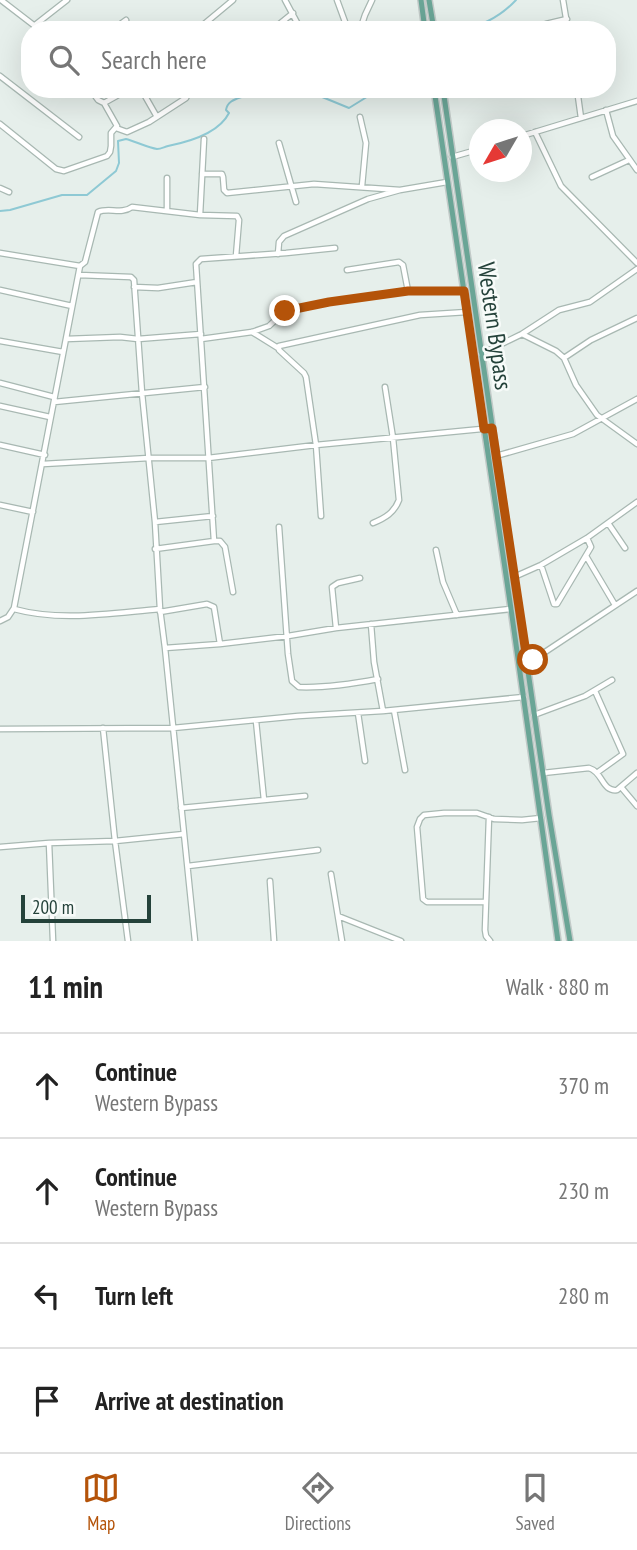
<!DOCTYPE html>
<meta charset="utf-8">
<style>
:root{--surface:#fff;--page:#f2f2f2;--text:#222;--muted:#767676;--line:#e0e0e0;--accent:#b45309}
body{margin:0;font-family:"PT Sans Narrow",sans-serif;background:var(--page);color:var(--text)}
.compass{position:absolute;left:469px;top:119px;width:63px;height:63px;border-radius:50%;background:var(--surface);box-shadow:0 7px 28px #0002;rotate:231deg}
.scale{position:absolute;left:21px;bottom:18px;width:130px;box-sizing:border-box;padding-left:7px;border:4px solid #24423a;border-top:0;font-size:19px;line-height:24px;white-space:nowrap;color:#24423a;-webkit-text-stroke:5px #f7fbf9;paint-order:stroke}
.stop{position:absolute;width:21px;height:21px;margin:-16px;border:5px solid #b45309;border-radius:50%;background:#fff}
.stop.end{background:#b45309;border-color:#fff;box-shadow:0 2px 7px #0008}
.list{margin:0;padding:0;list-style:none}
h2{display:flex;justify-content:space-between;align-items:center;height:91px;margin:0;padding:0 28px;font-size:30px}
h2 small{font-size:23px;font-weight:400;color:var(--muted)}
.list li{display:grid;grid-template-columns:46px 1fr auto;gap:21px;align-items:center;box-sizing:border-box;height:105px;padding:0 28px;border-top:2px solid var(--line)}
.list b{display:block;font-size:26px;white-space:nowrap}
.list p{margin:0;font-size:23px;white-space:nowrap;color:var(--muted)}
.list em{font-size:23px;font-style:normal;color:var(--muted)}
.icon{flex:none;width:38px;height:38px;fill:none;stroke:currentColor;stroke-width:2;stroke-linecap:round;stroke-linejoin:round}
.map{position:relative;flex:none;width:637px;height:941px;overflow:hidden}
.search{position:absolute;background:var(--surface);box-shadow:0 7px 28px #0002;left:21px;right:21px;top:21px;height:77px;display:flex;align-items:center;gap:18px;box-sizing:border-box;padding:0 24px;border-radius:28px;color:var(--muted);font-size:26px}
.sheet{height:511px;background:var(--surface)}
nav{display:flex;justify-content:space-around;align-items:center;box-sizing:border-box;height:98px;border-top:2px solid var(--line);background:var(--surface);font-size:19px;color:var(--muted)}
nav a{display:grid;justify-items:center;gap:4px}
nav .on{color:var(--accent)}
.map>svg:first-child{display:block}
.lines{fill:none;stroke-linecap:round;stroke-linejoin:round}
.stream{stroke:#8ec9d4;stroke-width:2}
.minor-casing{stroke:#a8b8b2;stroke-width:7}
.major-casing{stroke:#c2cac8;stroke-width:8}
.minor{stroke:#fff;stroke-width:4.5}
.major{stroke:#6aa596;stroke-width:5}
.route{stroke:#b45309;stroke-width:9}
.labels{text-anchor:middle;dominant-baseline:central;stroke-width:5;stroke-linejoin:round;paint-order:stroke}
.street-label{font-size:24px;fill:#24423a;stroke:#f7fbf9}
</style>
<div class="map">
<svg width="637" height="941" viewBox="0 0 637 941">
<rect width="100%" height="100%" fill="#e6efeb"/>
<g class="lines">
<path class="stream" d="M442,30L446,27L451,28L453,26C475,33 502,15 516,0
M297,89L310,92L349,108L370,95L374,89
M0,211L10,210L62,195H87L116,171L119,163L118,141L126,139C134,141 149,148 157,149C161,149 164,147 168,146C188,142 219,133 229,113L226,110C228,98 241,99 251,93L255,97L293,91L295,89"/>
<defs>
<path id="minor" d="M1,0L40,30
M285,0L301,30
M337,0L348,30
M563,0L568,30
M35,25L67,0
M112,30L126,20
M197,30L233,0
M272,30L293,13
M360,30L365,15L372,0
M538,30L546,24L567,19
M0,76L79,137
M90,89L98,100L104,103L129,89
M141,89L157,117
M577,89L581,118
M443,94L463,89
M606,110L613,136L637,170
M360,117L366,143L362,186
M0,124L56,169L64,171L107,156L110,152L111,146V133L117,126L104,103
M116,128L127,132L149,122L186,98L188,94L185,89
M535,132L561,186L637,263
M522,136L637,101
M279,143L296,202
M452,157L480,149
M202,174H222L223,177L224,190L227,193L314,184L400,190L368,199L284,236L279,242L278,254
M592,177L629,160
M167,178V210
M0,188L9,192
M400,190L447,182
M200,215L204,139
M0,253L80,266
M347,270L399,262L403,265L408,291
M79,275L131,277L134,280L142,393L155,522L160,609L165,648L195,941
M134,287L158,288L197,282
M0,290L72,306
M252,332L278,348
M522,334L559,310L590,302L637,269
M66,339L120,337L138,339L201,334
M201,339L252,332L269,326L285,311L329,302L408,291H464
M0,341L63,352
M481,354L522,334L556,351L564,358L576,385L597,415L637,444
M564,358L591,340L637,318
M0,383L54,397
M54,402L205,387
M0,406L50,417
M0,445L45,455
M496,456L573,434L637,399
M43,464L149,458H208L316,445L492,428
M0,505L33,512
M321,516L316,445L306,377L304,373L279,350V346L420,315L467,312
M155,522L213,516
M373,523C385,518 394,513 399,500L393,438L385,387
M608,523L625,548
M279,527L288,654L292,681L299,687C325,688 352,684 378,679
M155,549L214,541
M436,550L443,582L457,615
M586,556L615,605
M541,565L554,604H557L591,547L587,538
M514,577L541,565L587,538L637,502
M233,592L225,547L220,541H214L196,264L201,259L286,253L335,248
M14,609C61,622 112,613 160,609
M160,612L207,604L214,607L220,644
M0,621L8,617L14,608L80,266L85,262L98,212C109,207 121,215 132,207L200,215L237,216L239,220L236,256
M371,624L374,662L383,711
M336,628L332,587L338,583L360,578
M165,648L220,644L288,636L336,628L511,609
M528,667L536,658L637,591
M595,691L623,754L598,772
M394,710L405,770
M358,713L365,761
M534,715L585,696L612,680
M256,721L264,800
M103,728L115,841L128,941
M0,729L173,728L298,716L383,711L524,697
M543,773L589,768C603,772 602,792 617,790L637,773
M621,787L637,806
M181,808L305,796
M489,817L485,930L486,936L490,941
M49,843L53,941
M0,847L49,843L115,841L184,834
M188,866L318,850
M331,874L342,941
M270,881L274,941
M486,902H427L423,899L417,827L420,819L424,815L444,813H477L494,819L522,820L541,818
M338,916L401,941"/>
<path id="major" d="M421,0L425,30
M429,0L434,30
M434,89L511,609L558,941
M443,89L549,815L570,941"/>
</defs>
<use href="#minor" class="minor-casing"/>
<use href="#major" class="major-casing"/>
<use href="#minor" class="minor"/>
<use href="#major" class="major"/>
</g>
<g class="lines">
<path class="route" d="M285,311L329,302L408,291H464L484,429L492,428L526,653L536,658L533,660"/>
</g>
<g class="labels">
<g class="street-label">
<text transform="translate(495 326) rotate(82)">Western Bypass</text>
</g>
</g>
</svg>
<svg class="compass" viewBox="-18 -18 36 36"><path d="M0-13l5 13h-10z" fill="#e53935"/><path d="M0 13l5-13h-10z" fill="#767676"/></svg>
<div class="scale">200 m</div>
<div class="stop" style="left:533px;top:660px"></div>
<div class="stop end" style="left:285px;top:311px"></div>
<div class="search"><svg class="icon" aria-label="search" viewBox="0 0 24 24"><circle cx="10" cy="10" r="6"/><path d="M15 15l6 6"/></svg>Search here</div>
</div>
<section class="sheet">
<h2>11 min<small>Walk · 880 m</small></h2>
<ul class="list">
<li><svg class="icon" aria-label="ahead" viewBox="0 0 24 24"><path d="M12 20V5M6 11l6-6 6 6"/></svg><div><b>Continue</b><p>Western Bypass</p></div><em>370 m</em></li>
<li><svg class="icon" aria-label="ahead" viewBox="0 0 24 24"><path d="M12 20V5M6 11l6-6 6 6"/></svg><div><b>Continue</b><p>Western Bypass</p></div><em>230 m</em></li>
<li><svg class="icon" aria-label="left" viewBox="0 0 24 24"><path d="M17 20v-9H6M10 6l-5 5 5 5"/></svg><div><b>Turn left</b></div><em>280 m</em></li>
<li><svg class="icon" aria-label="arrive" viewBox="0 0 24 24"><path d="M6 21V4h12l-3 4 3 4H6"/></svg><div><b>Arrive at destination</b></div></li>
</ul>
</section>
<nav>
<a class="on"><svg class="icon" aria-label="map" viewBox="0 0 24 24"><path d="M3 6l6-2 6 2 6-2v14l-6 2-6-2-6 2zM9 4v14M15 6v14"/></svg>Map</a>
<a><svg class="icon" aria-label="directions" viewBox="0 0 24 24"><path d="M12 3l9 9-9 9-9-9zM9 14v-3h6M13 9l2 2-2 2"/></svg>Directions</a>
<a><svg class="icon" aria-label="saved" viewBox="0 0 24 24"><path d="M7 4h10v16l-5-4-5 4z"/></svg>Saved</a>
</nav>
